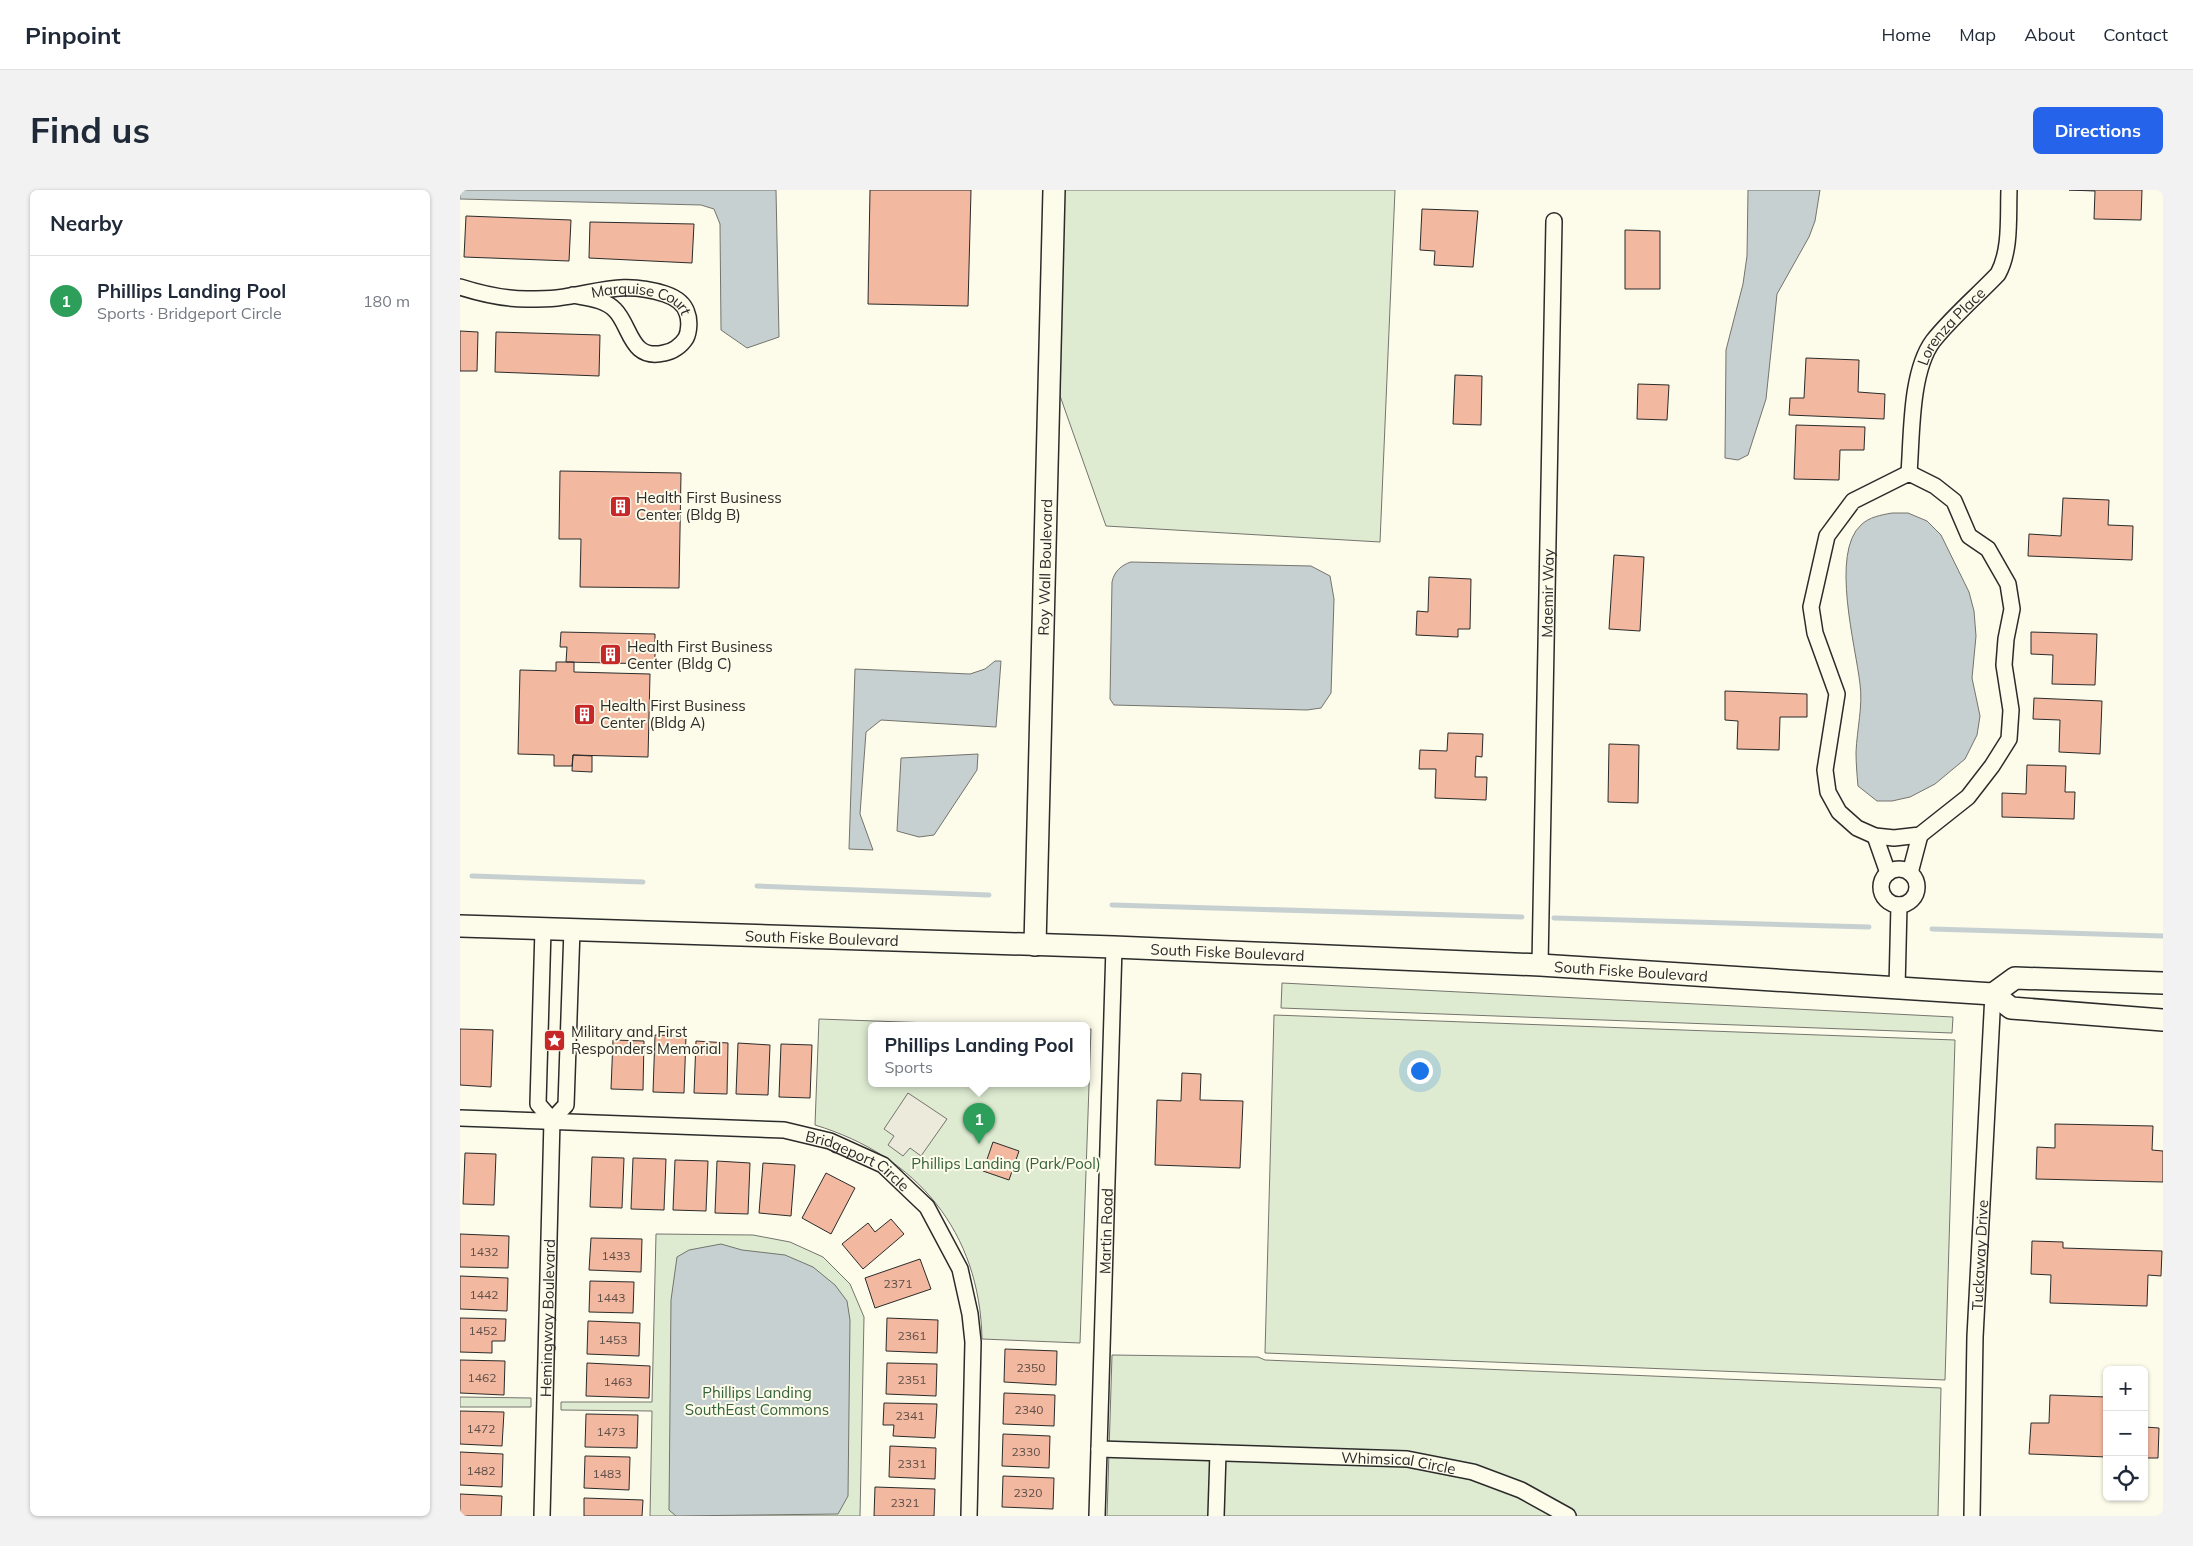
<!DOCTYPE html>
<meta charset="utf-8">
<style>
:root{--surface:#fff;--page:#f2f2f3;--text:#1f2937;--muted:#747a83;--line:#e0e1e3;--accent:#2563eb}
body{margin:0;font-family:Mulish,sans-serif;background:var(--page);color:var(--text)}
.controls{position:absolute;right:15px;bottom:15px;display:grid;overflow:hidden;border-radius:8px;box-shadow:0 1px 4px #0004}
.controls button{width:45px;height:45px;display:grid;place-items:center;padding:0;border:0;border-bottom:1px solid var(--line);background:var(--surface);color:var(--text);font:25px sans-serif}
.you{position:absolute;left:959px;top:880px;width:18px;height:18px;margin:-12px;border:4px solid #fff;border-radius:50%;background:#1a73e8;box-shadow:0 0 0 8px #1a73e833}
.badge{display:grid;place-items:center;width:32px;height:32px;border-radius:50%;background:var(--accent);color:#fff;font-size:16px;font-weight:700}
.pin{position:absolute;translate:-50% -41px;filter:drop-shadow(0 1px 2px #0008)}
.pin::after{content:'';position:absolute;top:26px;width:18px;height:15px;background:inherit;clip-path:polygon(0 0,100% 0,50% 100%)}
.popup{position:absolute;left:408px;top:832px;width:222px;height:65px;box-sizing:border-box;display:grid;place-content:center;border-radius:8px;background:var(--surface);filter:drop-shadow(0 1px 4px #0005);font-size:16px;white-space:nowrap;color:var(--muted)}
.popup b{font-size:19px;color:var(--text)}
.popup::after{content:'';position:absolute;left:50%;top:100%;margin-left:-10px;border:10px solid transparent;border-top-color:var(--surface)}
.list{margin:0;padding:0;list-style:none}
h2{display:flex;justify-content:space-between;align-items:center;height:65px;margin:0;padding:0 20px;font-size:21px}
h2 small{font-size:16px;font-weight:400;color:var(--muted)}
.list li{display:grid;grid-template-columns:32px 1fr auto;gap:15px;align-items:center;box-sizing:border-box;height:90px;padding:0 20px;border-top:1px solid var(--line)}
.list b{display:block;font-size:19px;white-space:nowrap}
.list p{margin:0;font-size:16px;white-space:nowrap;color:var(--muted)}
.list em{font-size:16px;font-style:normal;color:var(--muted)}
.icon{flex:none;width:28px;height:28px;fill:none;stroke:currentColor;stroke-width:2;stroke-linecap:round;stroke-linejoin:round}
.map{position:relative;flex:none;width:1703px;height:1326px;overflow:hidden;border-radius:8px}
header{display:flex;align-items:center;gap:30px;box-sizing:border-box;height:70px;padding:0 25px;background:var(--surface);border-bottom:1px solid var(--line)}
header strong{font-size:24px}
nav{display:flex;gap:28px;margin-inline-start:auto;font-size:18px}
.intro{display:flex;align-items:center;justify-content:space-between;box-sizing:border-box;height:120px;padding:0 30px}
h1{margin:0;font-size:35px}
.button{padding:12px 22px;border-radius:8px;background:var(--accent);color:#fff;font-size:18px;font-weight:700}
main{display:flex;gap:30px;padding:0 30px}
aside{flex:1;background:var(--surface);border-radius:8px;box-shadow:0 1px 4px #0004}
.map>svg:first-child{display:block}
.green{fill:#deebd1;stroke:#74746e}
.parking{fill:#eceadb;stroke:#74746e}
.water{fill:#c7d0d0;stroke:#74746e}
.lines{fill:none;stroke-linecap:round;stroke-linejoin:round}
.stream{stroke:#c7d0d0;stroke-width:5}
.building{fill:#f2b8a0;stroke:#2b2b2b}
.street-casing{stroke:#2b2b2b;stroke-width:18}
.secondary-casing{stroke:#2b2b2b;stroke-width:24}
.street{stroke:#fdfbea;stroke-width:15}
.secondary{stroke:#fdfbea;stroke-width:21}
.labels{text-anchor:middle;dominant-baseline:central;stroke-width:4;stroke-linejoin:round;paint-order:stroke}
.number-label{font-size:12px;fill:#5d4e48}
.street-label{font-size:15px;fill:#2b2b2b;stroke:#fdfbea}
.poi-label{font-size:15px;fill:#2b2b2b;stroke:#fdfbea;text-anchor:start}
.park-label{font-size:15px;fill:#34623c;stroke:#fdfbea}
</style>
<header>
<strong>Pinpoint</strong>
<nav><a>Home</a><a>Map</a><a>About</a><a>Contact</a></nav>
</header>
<div class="intro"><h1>Find us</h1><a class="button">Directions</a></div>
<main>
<aside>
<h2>Nearby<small></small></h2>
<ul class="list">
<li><span class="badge" style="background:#2e9e5b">1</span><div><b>Phillips Landing Pool</b><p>Sports · Bridgeport Circle</p></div><em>180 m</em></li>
</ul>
</aside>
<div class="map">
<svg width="1703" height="1326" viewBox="0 0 1703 1326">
<rect width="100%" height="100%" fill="#fdfbea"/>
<path class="green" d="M604,0H935L920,352L646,336L599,203Z
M822,793L1493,827L1492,843L821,818Z
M814,825L1495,850L1485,1190L805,1163Z
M359,829L527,835H412V893H626L627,839H631L620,1153L522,1149C520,1042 457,966 355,935Z
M196,1044L293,1045L330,1052L363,1067L390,1094L404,1127L400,1326H190L192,1221L101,1220V1212H192Z
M652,1165L798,1167L805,1170L1481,1198L1478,1326H647Z
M0,1207L71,1208V1217H0Z"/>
<path class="parking" d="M448,903L487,929L461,966L450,958L443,966L428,955L434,946L424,939Z"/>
<path class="water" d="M0,0H316L319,147L287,158L261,140L260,34L254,19L241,15L0,9Z
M1288,0H1360L1355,31L1349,47L1317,104L1306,209L1288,265L1278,270L1265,268L1266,160L1283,94L1287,66Z
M1432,323H1448L1467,331L1481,345L1509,402L1514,421L1516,446L1512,488L1520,526L1517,545L1505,569L1475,594L1450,607L1432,611H1417L1398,596C1397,585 1396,573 1396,562C1397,539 1403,516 1400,494C1396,457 1370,363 1401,335C1409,327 1421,325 1432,323Z
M671,372L851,376L870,386L874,409L871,503L861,518L847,520L654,515L650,509L652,392C654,382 661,375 671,372Z
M535,471H541L536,537L421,530L406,542L400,624L413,660L389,659L395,479L510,484L525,479Z
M518,564L517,580L474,645L459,647L437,641L441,568Z
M261,1054L282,1060L325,1065L353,1077L375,1095L387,1111L390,1130L388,1306L378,1324L216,1326L209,1320L211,1110L217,1067L229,1060Z"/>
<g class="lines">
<path class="stream" d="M12,686L183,692
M297,696L529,705
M652,715L1062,727
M1094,728L1409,737
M1472,739L1703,746"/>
</g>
<path class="building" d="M410,0H511L508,116L408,114Z
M1609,0H1682L1681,30L1634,29L1635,1Z
M962,19L1018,21L1013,77L974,75L975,61L960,60Z
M6,26L111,30L109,71L4,67Z
M130,32L234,34L232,73L129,68Z
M1165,40L1200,41V99H1165Z
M0,141L18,142L17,181H0Z
M36,142L140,145L139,186L35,182Z
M1346,168L1399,170L1398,202L1425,204L1424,229L1329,225L1330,208H1344Z
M995,185L1022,186L1021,235L993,234Z
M1178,194L1209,195L1207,230L1177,229Z
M1336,235L1405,237L1404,260H1380L1379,290L1334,289Z
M100,281L221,283L219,398L120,397L121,349H99Z
M1603,308L1649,310L1648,335L1673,336L1672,370L1568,366L1569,344L1601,346Z
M1154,365L1184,367L1180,441L1149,439Z
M969,387L1011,389L1010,439H998V447L956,445L957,421L968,422Z
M101,442L195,444V474L106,472L107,457H100Z
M1571,442L1637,444L1635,495L1592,494L1593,465L1571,464Z
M96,472H114V482L190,484L188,567L113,565L112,576H94V565L58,564L60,480L96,481Z
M1265,501L1347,504V527H1320L1319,560L1277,559L1278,531L1265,530Z
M1574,508L1642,511L1640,564L1599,562L1600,530L1573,529Z
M988,543L1023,544L1022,567L1016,566L1015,587H1027L1026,610L975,608L976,579H959L960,560L987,561Z
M1149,554L1179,555L1178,613L1148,612Z
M113,565L132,566V582L112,581Z
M1567,575L1606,576L1605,602H1615L1614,629L1542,627V603L1566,604Z
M0,839L33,840L31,897L0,895Z
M195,845L226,846L224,903L193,902Z
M153,850L184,851L183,900L151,899Z
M236,851L268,853L267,904L234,903Z
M278,853L310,855L308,905L276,904Z
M321,854L352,855L350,908L319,907Z
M722,883L741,884L740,910L783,911L780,978L695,975L697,910L721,911Z
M1595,934L1693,936L1692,960L1703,961V992L1576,989L1577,957L1595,958Z
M533,952L559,961L549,990L523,981Z
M5,963L36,964L34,1015L3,1014Z
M132,967L164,968L162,1018L130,1017Z
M173,968L206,969L204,1020L171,1019Z
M215,970L248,971L246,1021L213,1020Z
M257,971L290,973L288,1024L255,1023Z
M303,973L335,975L331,1026L299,1023Z
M366,983L395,998L371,1044L342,1028Z
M431,1029L444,1044L403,1079L382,1054L408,1033L415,1042Z
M0,1044L49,1046L48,1078L0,1077Z
M131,1048L182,1049L181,1082L129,1080Z
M1572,1051L1603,1052V1058L1702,1061L1701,1086L1688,1085L1687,1116L1590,1113L1591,1085L1571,1084Z
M460,1069L471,1099L415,1118L405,1088Z
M0,1086L48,1088L47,1121L0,1119Z
M130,1091L174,1092L173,1123L129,1122Z
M0,1128L46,1129L45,1151H32V1163L0,1162Z
M427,1128L478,1130L477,1163L426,1161Z
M128,1131L180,1133L179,1166L127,1164Z
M545,1159L597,1161L596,1195L544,1192Z
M0,1170L45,1171L44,1205L0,1203Z
M127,1173L190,1176L189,1208L126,1206Z
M427,1173L477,1174L476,1206L426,1204Z
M544,1203L595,1205L594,1236L543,1234Z
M1590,1205L1647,1207V1267L1569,1264L1571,1233H1589Z
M1684,1209H1686L1685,1237L1699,1238L1698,1268H1684Z
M424,1213L477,1214L475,1248L433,1246L434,1235H423Z
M0,1221L44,1222L42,1256L0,1254Z
M126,1224L178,1225L177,1258L125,1257Z
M543,1244L590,1246L589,1278L542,1276Z
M430,1256L476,1258L475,1289L429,1287Z
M0,1262L43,1264L42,1297L0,1295Z
M125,1266L170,1267L169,1300L124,1298Z
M543,1286L594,1288L593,1319L542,1317Z
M415,1297L475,1299L474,1326H414Z
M0,1304L42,1306L41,1326H0Z
M124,1308L183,1310L182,1326H124Z"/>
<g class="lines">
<defs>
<g id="street">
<path id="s1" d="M0,97C22,104 44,109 67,109C77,109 87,109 97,108C138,103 162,90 205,104C214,107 224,113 227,123C230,130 229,142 226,148C221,156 212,162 204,163C170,171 171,136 155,120C145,109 127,108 113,105"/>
<path d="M1449,283L1475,296L1494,311L1509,346L1528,359L1548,394L1552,419L1546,449L1544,475L1551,520L1549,549L1532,576L1508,607L1460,645L1434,648L1415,646L1397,638L1379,622L1368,602L1365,580L1377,504L1355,443L1351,417L1367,346L1393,311Z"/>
<path id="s2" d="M1449,283C1452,246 1450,182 1473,151C1492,127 1517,106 1538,84C1551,60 1548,28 1549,0"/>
<path d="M1415,646L1428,683"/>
<circle cx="1439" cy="697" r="18"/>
<path d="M1450,683L1460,645"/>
<path d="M83,739L78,914L92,930"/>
<path id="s3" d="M1080,775L1094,31"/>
<path d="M1437,798L1439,715"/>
<path id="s4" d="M0,928L324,940L370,951L423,975L467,1017L500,1079L510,1124L513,1152L509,1326"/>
<path id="s5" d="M639,1259L947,1269L1013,1282L1061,1300L1108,1326"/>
<path id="s6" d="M82,1326L92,930L106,915L112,739"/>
<path id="s7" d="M637,1326L654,757"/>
<path d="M756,1326L758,1263"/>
<path id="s8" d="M1512,1326L1515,1147L1533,804"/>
</g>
<g id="secondary">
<path id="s9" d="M0,736L654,757L1080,775L1533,804L1551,818L1703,830"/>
<path id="s10" d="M575,755L594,0"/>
<path d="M1533,804L1555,788L1703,793"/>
</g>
</defs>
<use href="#street" class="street-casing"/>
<use href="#secondary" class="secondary-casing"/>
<use href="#street" class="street"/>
<use href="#secondary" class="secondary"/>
</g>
<defs>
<symbol id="building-square" viewBox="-11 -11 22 22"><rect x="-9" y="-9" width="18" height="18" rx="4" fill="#c62828" stroke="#fdfbea"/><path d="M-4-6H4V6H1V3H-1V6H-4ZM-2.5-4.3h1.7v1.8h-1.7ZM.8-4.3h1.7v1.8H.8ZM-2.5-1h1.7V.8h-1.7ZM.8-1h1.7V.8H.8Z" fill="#fff"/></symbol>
<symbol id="sight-square" viewBox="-11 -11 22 22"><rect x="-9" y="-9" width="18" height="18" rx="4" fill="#c62828" stroke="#fdfbea"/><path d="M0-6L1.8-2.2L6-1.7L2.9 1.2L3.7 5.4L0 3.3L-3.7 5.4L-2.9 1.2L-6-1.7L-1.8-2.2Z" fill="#fff"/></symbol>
</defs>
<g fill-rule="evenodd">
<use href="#building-square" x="148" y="304" width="25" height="25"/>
<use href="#building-square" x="138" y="452" width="25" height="25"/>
<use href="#building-square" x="112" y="512" width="25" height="25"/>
<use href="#sight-square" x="82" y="838" width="25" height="25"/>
</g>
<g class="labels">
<g class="number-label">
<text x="24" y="1061">1432</text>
<text x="156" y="1065">1433</text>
<text x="438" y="1093">2371</text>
<text x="24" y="1104">1442</text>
<text x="151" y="1107">1443</text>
<text x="23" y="1140">1452</text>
<text x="452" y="1145">2361</text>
<text x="153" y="1149">1453</text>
<text x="571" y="1177">2350</text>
<text x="22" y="1187">1462</text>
<text x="452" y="1189">2351</text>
<text x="158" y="1191">1463</text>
<text x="569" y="1219">2340</text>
<text x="450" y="1225">2341</text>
<text x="21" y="1238">1472</text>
<text x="151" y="1241">1473</text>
<text x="566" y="1261">2330</text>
<text x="452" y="1273">2331</text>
<text x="21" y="1280">1482</text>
<text x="147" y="1283">1483</text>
<text x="568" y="1302">2320</text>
<text x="445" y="1312">2321</text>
</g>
<g class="street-label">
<text stroke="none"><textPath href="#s1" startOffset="186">Marquise Court</textPath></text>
<text stroke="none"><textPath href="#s2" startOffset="158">Lorenza Place</textPath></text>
<text stroke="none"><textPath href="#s10" startOffset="378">Roy Wall Boulevard</textPath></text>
<text stroke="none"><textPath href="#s3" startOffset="372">Maemir Way</textPath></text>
<text stroke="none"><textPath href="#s9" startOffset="362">South Fiske Boulevard</textPath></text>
<text stroke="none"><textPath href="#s9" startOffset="768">South Fiske Boulevard</textPath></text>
<text stroke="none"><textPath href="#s9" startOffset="1172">South Fiske Boulevard</textPath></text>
<text stroke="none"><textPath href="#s4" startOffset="405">Bridgeport Circle</textPath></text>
<text stroke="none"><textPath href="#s7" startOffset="285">Martin Road</textPath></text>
<text stroke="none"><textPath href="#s8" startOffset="261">Tuckaway Drive</textPath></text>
<text stroke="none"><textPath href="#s6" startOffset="198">Hemingway Boulevard</textPath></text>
<text stroke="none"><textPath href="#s5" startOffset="300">Whimsical Circle</textPath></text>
</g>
<g class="poi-label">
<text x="176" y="307">Health First Business<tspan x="176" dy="17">Center (Bldg B)</tspan></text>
<text x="167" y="456">Health First Business<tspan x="167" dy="17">Center (Bldg C)</tspan></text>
<text x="140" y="515">Health First Business<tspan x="140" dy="17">Center (Bldg A)</tspan></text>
<text x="111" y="841">Military and First<tspan x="111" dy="17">Responders Memorial</tspan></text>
</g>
<g class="park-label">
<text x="546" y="973">Phillips Landing (Park/Pool)</text>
<text x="297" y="1202">Phillips Landing<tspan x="297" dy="17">SouthEast Commons</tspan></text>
</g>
</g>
</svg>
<div class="controls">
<button>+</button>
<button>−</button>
<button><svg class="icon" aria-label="locate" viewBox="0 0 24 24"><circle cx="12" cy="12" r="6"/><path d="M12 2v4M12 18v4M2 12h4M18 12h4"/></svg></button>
</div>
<div class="you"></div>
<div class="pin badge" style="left:519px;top:954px;background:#2e9e5b">1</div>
<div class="popup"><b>Phillips Landing Pool</b>Sports</div>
</div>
</main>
